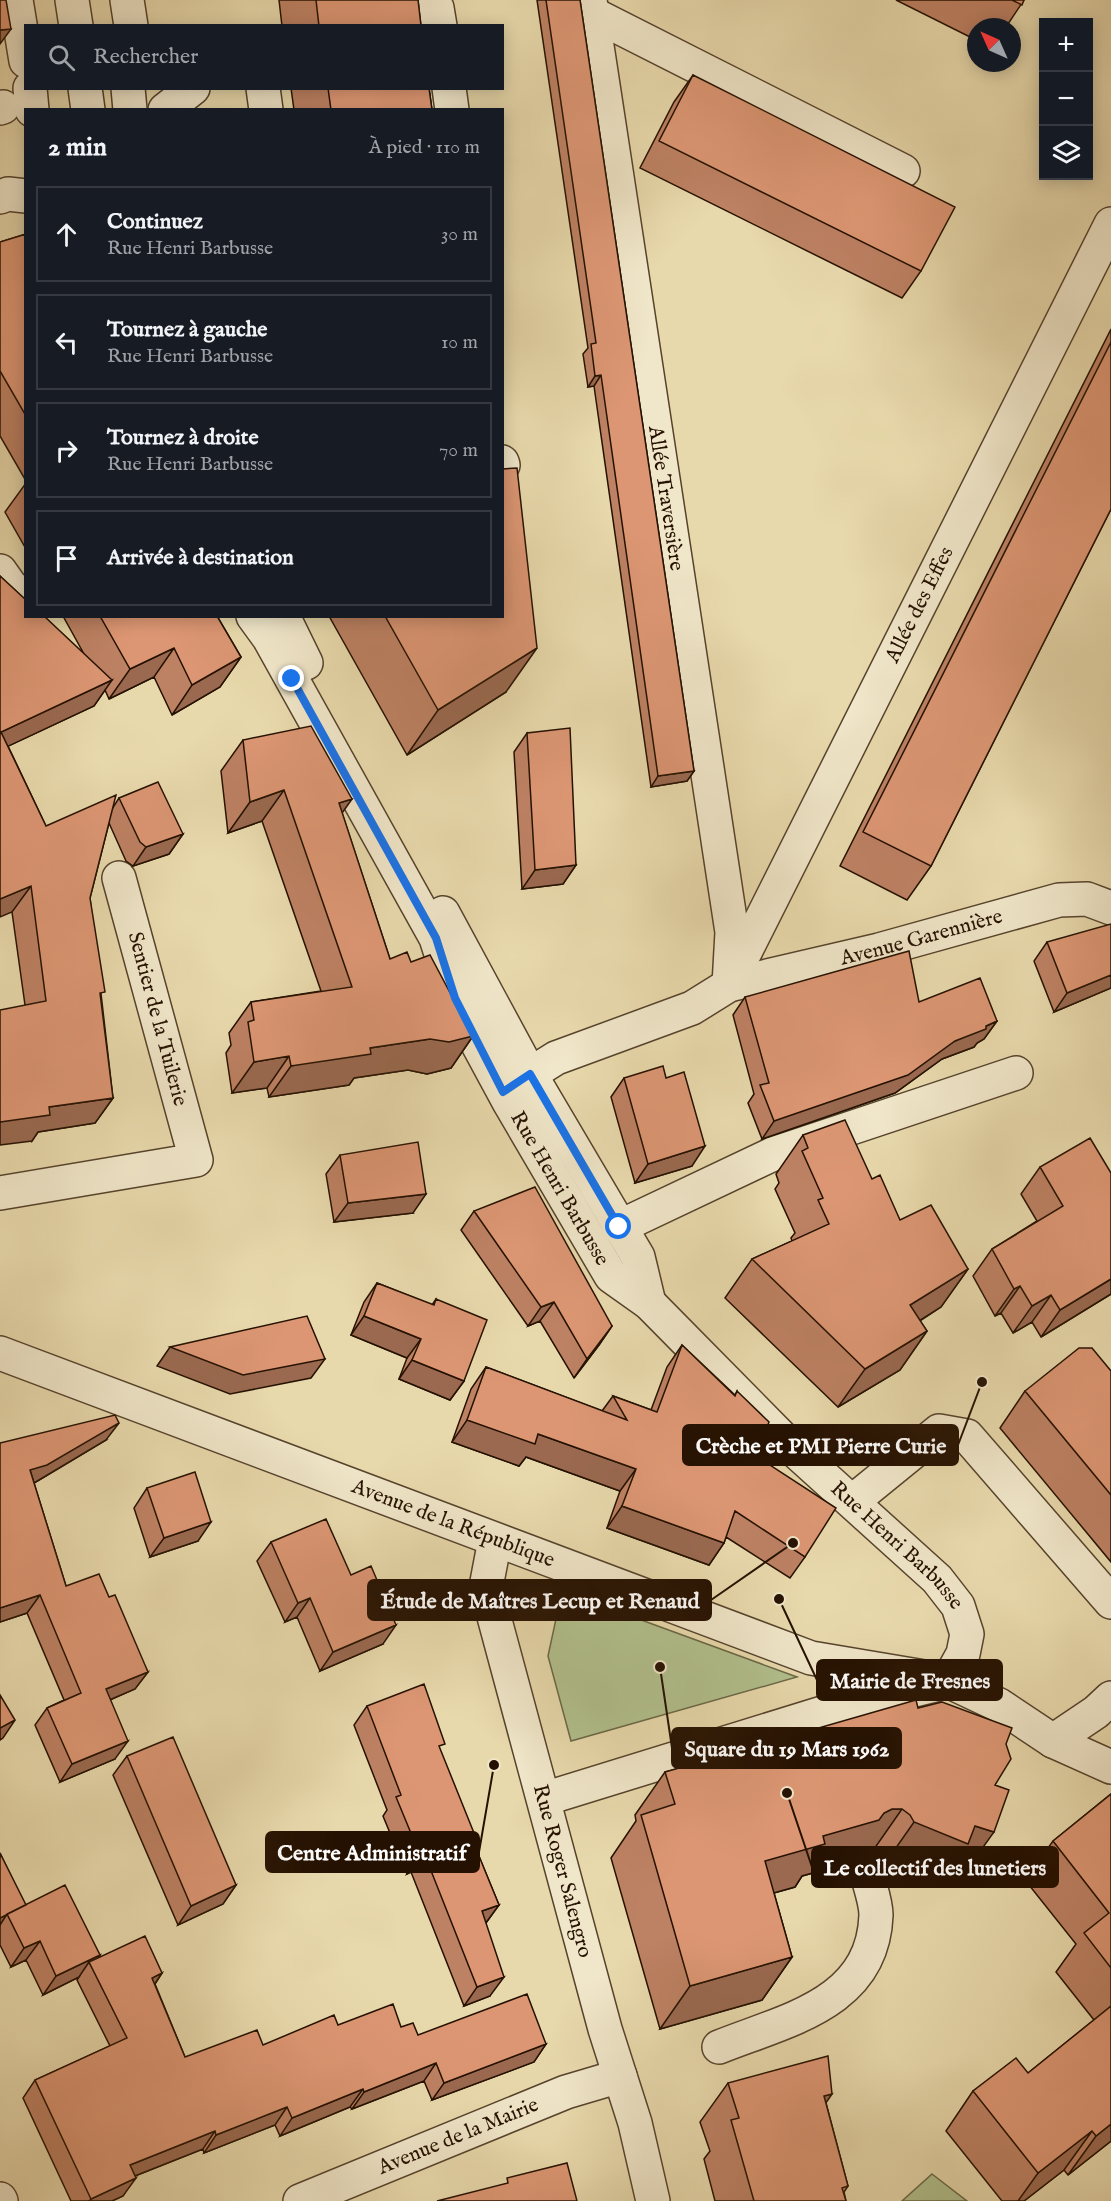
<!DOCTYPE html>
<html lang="fr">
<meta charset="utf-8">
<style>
:root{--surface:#171b24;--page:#242831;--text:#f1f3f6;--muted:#9ea1a6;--line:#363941}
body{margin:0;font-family:"IM FELL English",serif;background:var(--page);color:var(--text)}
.controls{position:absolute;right:18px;top:18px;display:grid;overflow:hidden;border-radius:0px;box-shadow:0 3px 15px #0003}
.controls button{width:54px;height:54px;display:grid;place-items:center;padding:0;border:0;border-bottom:2px solid var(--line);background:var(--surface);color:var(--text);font:30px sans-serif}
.compass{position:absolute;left:967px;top:18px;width:54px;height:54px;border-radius:50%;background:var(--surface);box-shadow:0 3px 15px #0003;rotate:315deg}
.stop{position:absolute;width:18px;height:18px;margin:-14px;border:4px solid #1a73e8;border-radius:50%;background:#fff}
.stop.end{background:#1a73e8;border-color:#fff;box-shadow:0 2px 6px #0008}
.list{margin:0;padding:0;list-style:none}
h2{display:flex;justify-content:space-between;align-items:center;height:78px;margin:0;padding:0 24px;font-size:26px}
h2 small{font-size:20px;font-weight:400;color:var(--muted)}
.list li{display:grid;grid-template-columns:39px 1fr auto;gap:18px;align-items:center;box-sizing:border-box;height:96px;margin:0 12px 12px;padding:0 12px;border:2px solid var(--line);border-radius:0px}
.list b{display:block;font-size:22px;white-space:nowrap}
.list p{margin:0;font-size:20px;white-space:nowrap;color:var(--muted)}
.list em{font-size:20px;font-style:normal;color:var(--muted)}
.icon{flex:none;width:33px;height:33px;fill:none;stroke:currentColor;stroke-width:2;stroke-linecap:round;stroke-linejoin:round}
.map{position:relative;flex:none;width:1111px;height:2201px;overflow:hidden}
.search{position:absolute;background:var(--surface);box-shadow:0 3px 15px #0003;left:24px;top:24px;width:480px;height:66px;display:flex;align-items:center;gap:15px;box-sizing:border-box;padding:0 21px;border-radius:0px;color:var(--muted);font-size:22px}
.panel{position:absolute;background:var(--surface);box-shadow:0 3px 15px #0003;left:24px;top:108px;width:480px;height:510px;border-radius:0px}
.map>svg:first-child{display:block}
.green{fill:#b1c08d;stroke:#6b6847;stroke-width:1.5}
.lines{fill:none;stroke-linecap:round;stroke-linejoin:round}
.minor-casing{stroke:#56432c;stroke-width:36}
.minor{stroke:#f0e6c9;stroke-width:33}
.wall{fill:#bd8163;stroke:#251101;stroke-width:1.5}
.shaded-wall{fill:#9a6950;stroke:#251101;stroke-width:1.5}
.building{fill:#dc9673;stroke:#251101;stroke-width:1.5}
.route{stroke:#1a73e8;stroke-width:8}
.labels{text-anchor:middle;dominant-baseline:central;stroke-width:5;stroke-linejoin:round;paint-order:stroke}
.street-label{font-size:21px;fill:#251101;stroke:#f0e6c9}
.leader{fill:none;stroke:#251101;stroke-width:2}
.callout-dot{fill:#251101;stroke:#f0e6c9;stroke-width:2}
.callout{fill:#251101;stroke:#251101;stroke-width:2}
.callout-label{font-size:22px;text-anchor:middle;font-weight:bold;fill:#fff}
</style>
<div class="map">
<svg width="1111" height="2201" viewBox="0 0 1111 2201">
<rect width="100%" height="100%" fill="#e8d9ac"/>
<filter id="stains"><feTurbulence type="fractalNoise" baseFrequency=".00333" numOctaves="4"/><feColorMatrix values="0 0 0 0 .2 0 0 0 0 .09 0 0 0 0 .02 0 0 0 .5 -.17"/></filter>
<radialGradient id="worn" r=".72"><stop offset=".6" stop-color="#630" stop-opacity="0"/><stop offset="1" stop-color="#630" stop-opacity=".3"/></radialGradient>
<path class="green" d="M562,1591L797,1677L571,1741L548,1656Z
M932,2174L967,2201H902Z"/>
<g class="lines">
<defs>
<g id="minor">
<path d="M16,0L26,61"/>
<path d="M72,0L76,26"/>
<path d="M127,0L131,26"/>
<path id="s1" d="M590,0L732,932L729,985"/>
<path d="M591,13L903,171"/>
<path d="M305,26L313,22L437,8L440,26"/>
<path d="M30,88L32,110"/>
<path d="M85,88L88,110"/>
<path d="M128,88L130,110"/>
<path d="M263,88L266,110"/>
<path d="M449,88L452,110"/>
<path d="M0,108L3,107"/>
<path d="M165,110L193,88"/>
<path d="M0,197L8,194L26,196"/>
<path d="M502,462L503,465"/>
<path d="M0,571L12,588L26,595"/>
<path id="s2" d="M253,616L269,638L436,938L455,998L469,1028L509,1102L611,1276L649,1303L792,1448L937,1579L958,1606L967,1634L963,1654L948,1681"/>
<path d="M283,616L306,663"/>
<path d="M443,913L530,1074L638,1257L649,1303"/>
<path id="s3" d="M735,972L1111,224"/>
<path id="s4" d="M510,1087L556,1058L692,1008L729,985L879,950L1059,900L1087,899L1111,908"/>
<path d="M0,1193L196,1160L119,878"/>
<path d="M619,1227L773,1154L1016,1073"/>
<path id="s5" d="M0,1353L811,1658L948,1681L999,1705L1053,1741L1111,1767"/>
<path d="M853,1501L939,1431L967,1436L1111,1602"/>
<path id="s6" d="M495,1540L486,1587L605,2029L635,2123L653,2201"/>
<path d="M1053,1741L1096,1712L1111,1698"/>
<path d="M544,1799L829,1711L935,1685"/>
<path d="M719,2047C786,2020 873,2004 876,1915C876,1901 869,1884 866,1870"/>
<path d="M0,2199L1,2201"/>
<path id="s7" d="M300,2201L566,2092L620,2076"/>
</g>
</defs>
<use href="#minor" class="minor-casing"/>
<use href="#minor" class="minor"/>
</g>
<path class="wall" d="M279,0H418L421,26H282Z
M537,0H580L694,771L687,781L651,787L594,386L588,387L583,354L588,348Z
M896,0H1024L1006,27H976V40Z
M693,75L921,271L902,298L640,168L674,102Z
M291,88H429L432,110H294Z
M26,234V481L0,436V242Z
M1111,329V509L931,866L907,900L840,866Z
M26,483V549L5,512Z
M0,576L84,654L63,616H217L241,657L220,687L172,715L154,677L109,699L105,690L94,706L8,746L46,826L112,809L119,798L183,834L169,854L133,866L126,861L109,823L90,898L113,1098L95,1123L38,1132L32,1141L25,1005L12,912Z
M329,616H502L506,692L407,755Z
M527,733L576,865L563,884L522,889L514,752Z
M243,740L342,813L390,959L411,962L473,1036L451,1068L427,1074L408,1070L354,1078L349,1085L269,1097L267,1088L232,1093L226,1053L231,1045L229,1033L251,1002L321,991L262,821L228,833L221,771Z
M1047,942L1111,988L1054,1012L1034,961Z
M745,997L919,1002L997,1021L984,1039L977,1043L974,1047L942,1059L895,1093L762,1139L748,1103L754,1094L733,1015Z
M624,1078H666L692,1166L635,1183L611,1097Z
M803,1135L872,1179L900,1220L968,1269L941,1307L920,1321L927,1331L900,1370L838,1407L725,1298L752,1259L792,1241L791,1238L795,1233L775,1189L779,1183L776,1174Z
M340,1155L413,1213L334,1222L326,1174Z
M1040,1167L1111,1173V1294L1041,1337L1032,1322L1013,1333L1001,1313L995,1316L973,1276L992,1249L1037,1221L1021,1194Z
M474,1211L612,1326L599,1345L574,1378L540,1321L528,1326L461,1230Z
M377,1283L432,1305L436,1299L464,1381L450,1400L399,1379L407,1358L351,1335L364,1302Z
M682,1345L735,1395L737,1391L756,1456L805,1557L790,1578L726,1537L724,1543L709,1565L607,1528L620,1491L526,1457L519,1466L452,1442L471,1389L486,1367L602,1411L613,1396L651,1410L667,1367Z
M1111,1371V1562L1000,1428L1025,1391Z
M106,1440L34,1483L66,1586L109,1597L148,1672L135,1689L110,1700L115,1759L60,1782L35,1725L47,1708L64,1700L27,1613L0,1622V1443Z
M147,1488L198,1541L150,1557L134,1508Z
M271,1542L383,1644L320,1671L297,1617L285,1622L257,1561Z
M367,1706L440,1751L471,1837L499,1905L486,1923L490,1996L464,2006L411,1872L407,1874L383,1816L387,1810L354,1725Z
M918,1708L1006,1744L995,1785L963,1875L950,1870L938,1887L884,1865L880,1858L872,1852H862L854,1856L849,1863L802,1876L795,1887L774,1893L792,1957L762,2000L660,2029L611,1858L636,1821L635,1815L665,1772Z
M127,1756L236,1885L223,1904L178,1925L113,1775Z
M1111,1794V2141L1068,2175L1064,2170L1024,2201H1002L946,2131L973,2091L1028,2073L1094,2020L1056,1972L1076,1944L1025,1880L1053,1841Z
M0,1853L25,1905L97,1959L162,1973L155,1984L185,2057L263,2045L338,2025L401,2027L418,2035L546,2044L534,2062L432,2100L424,2081L352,2109L350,2107L280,2136L275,2125L204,2153L203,2149L135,2176L123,2196L112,2201H71L23,2098L35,2080L110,2046L77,1980L79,1977L43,1995L26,1960L11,1967L0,1945Z
M728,2083L826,2103L848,2186L844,2192L846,2201H715L704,2159L710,2151L700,2122Z"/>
<path class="shaded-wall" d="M11,29L0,44V30Z
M601,375L594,386L588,387L595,376Z
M174,648L154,677L109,699L130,669Z
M537,648L506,692L407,755L438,710Z
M241,657L220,687L172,715L192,685Z
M112,680L94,706L0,750L1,732Z
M694,771L687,781L651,787L658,776Z
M284,790L262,821L228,833L250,802Z
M352,799L330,830L339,803Z
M183,834L169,854L133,866L146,847Z
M576,865L563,884L522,889L535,870Z
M31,886L12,912L0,917V899Z
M1111,975V988L1054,1012L1067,993Z
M997,1021L984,1039L977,1043L974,1047L942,1059L895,1093L762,1139L774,1121L955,1041Z
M473,1036L451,1068L427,1074L408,1070L354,1078L349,1085L269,1097L291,1066L370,1048L430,1039Z
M289,1056L267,1088L232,1093L254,1062Z
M113,1098L95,1123L38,1132L32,1141L0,1145V1122L49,1107Z
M705,1146L692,1166L635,1183L648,1164Z
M426,1194L413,1213L334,1222L348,1203Z
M968,1269L941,1307L883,1344L910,1305Z
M1111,1279V1294L1041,1337L1060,1310Z
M1020,1286L1001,1313L995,1316L1014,1289Z
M1051,1295L1032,1322L1013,1333L1032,1306Z
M554,1302L540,1321L528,1326L541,1307Z
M364,1316L421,1339L407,1358L351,1335Z
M612,1326L599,1345L574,1378L587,1359Z
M927,1331L900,1370L838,1407L865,1369Z
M170,1347L325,1359L311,1378L230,1394L157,1366Z
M412,1360L464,1381L450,1400L399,1379Z
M467,1420L538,1434L636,1469L620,1491L526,1457L519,1466L452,1442Z
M119,1423L106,1440L34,1483L30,1470Z
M622,1506L724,1543L709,1565L607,1528Z
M211,1522L198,1541L150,1557L164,1538Z
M40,1595L27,1613L0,1622V1608Z
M310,1598L297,1617L285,1622L298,1603Z
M396,1625L383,1644L320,1671L333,1652Z
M148,1672L135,1689L93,1707L106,1689Z
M15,1720L3,1738L0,1740V1728Z
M128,1741L115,1759L60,1782L72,1764Z
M892,1809H902L872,1852H862L854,1856L849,1863L802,1876L795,1887L734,1904L765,1861L823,1836L884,1813Z
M914,1822L975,1826L994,1832L963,1875L950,1870L938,1887L884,1865Z
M424,1853L411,1872L407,1874L420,1855Z
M236,1885L223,1904L178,1925L191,1906Z
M26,1905L7,1914L0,1925V1918Z
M499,1905L485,1924L482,1911Z
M40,1941L26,1960L11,1967L24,1948Z
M100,1955L92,1967L89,1962L79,1977L43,1995L56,1976Z
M792,1957L762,2000L660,2029L690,1986Z
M162,1973L150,1991L152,1978Z
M504,1977L490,1996L464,2006L477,1987Z
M546,2044L534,2062L432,2100L444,2083Z
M436,2063L424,2081L352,2109L364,2092Z
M363,2089L350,2107L280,2136L292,2118Z
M832,2094L805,2133L824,2096Z
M287,2107L275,2125L204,2153L216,2135Z
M1111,2124V2141L1068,2175L1096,2136Z
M215,2131L203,2149L117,2183L130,2165Z
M1092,2131L1064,2170L1024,2201H1018L1038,2173Z
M136,2178L123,2196L112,2201H89L91,2199Z"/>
<path class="building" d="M0,0H6L11,29L0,30Z
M316,0H418L421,26H319Z
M546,0H580L694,771L658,776L601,375L595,376L591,344L596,343Z
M1012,0H1024L1022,5Z
M693,75L955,207L921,271L659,141Z
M328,88H429L432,110H331Z
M26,234V416L0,371V242Z
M1111,342V509L931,866L863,832Z
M517,468L537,648L438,710L385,616H502V469Z
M0,576L26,600V616H44L112,680L1,732L46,826L116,795L90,898L105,992L100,993L113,1098L49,1107L50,1115L0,1122V1010L46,1001L31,886L0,899Z
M100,616H217L241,657L192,685L174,648L130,669Z
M311,726L352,799L339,803L390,959L407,952L411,962L430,955L473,1036L449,1042L430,1039L370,1048L371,1054L291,1066L289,1056L254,1062L248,1022L254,1020L251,1002L352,987L284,790L250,802L243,740Z
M570,728L576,865L535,870L527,733Z
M158,782L183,834L146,847L140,842L119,798Z
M1111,924V975L1067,993L1047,942Z
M909,951L919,1002L980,978L997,1021L986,1026V1029L955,1041L908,1075L774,1121L760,1085L769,1083L745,997Z
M663,1066L666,1078L684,1072L705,1146L648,1164L624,1078Z
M845,1120L872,1179L880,1175L900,1220L931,1205L968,1269L910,1305L927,1331L865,1369L752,1259L829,1224L818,1200L823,1198L802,1151L808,1148L803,1135Z
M1090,1138L1111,1173V1279L1060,1310L1051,1295L1032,1306L1020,1286L1014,1289L992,1249L1063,1206L1040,1167Z
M418,1142L426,1194L348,1203L340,1155Z
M535,1187L612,1326L587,1359L554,1302L541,1307L474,1211Z
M377,1283L434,1305L436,1299L487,1320L464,1381L412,1360L421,1339L364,1316Z
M307,1316L325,1359L243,1375L170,1347Z
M682,1345L735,1396L737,1391L769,1422L756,1456L836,1508L805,1557L735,1511L724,1543L622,1506L636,1469L538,1434L535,1444L467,1420L486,1367L627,1420L613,1396L657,1412Z
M1079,1348H1092L1111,1371V1495L1025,1391Z
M115,1415L119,1423L47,1465L30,1470L66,1586L99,1574L109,1597L115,1595L148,1672L106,1689L128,1741L72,1764L47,1708L81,1693L40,1595L0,1608V1443Z
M195,1472L211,1522L164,1538L147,1488Z
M326,1519L351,1575L371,1566L396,1625L333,1652L310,1598L298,1603L271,1542Z
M424,1684L445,1744L439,1746L474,1833L470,1834L499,1905L482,1911L504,1977L477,1987L424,1853L420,1855L396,1797L401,1795L367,1706Z
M0,1695L15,1720L0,1728Z
M916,1700L918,1708L942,1702L1012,1728L1006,1744L1011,1759L995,1785L1009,1790L994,1832L975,1826L968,1844L914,1822L910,1815L902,1809H892L884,1813L879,1820L823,1836L825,1844L765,1861L792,1957L690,1986L641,1815L675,1804L665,1772Z
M173,1737L236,1885L191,1906L127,1756Z
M1111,1794V1968L1084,1933L1109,1913L1053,1841Z
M0,1853L26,1905L0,1918Z
M65,1885L100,1955L56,1976L40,1941L24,1948L7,1914Z
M145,1936L162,1973L152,1978L185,2057L257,2030L263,2045L334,2015L338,2025L393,2004L401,2027L413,2023L418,2035L527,1994L546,2044L444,2083L436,2063L364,2092L363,2089L292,2118L287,2107L216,2135L215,2131L130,2165L136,2178L91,2199L35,2080L127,2038L89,1962Z
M1111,2006V2124L1096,2136L1092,2131L1038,2173L973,2091L1016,2058L1028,2073Z
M828,2056L832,2094L824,2096L848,2186L842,2188L846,2201H754L731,2120L739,2118L728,2083Z
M567,2163L577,2201H437L508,2183L507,2178Z"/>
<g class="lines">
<path class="route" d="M292,679L436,938L455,998L503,1092L530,1074L619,1227"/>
</g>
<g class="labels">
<g class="street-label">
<text stroke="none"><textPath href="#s1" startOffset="504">Allée Traversière</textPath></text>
<text stroke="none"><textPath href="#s3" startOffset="411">Allée des Effes</textPath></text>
<text stroke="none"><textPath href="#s4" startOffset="441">Avenue Garennière</textPath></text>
<text transform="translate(157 1019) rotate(75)">Sentier de la Tuilerie</text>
<text stroke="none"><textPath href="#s2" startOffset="651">Rue Henri Barbusse</textPath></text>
<text stroke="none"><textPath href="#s5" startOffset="484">Avenue de la République</textPath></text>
<text stroke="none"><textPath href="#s2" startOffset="1146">Rue Henri Barbusse</textPath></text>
<text stroke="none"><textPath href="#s6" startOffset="342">Rue Roger Salengro</textPath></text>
<text stroke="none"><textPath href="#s7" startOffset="171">Avenue de la Mairie</textPath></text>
</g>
</g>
<path class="leader" d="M982 1382L958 1445M793 1543L711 1600M779 1599L817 1680M660 1667L672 1748M494 1765L479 1852M787 1793L812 1867"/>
<g class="callout-dot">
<circle cx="982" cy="1382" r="6"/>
<circle cx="793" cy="1543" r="6"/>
<circle cx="779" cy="1599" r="6"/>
<circle cx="660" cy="1667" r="6"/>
<circle cx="494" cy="1765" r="6"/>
<circle cx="787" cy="1793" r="6"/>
</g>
<g class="callout">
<rect x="683" y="1425" width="275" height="40" rx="6"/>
<rect x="368" y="1580" width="343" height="40" rx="6"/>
<rect x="817" y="1660" width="185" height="40" rx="6"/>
<rect x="672" y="1728" width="229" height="40" rx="6"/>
<rect x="266" y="1832" width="213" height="40" rx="6"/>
<rect x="812" y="1847" width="246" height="40" rx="6"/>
</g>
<g class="callout-label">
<text x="821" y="1453">Crèche et PMI Pierre Curie</text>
<text x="540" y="1608">Étude de Maîtres Lecup et Renaud</text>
<text x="910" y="1688">Mairie de Fresnes</text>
<text x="787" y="1756">Square du 19 Mars 1962</text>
<text x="372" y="1860">Centre Administratif</text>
<text x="935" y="1875">Le collectif des lunetiers</text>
</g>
<rect width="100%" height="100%" filter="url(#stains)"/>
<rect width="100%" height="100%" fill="url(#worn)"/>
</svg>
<div class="controls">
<button>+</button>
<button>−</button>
<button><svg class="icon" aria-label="layers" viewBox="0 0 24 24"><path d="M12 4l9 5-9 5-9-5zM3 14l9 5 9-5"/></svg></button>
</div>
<svg class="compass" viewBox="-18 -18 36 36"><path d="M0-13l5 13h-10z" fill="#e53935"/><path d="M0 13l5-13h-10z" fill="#9ea1a6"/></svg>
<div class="stop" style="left:619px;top:1227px"></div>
<div class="stop end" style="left:292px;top:679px"></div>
<div class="search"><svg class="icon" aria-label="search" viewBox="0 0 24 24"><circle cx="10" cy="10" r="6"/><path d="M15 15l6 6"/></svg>Rechercher</div>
<section class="panel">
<h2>2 min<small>À pied · 110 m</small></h2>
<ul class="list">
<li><svg class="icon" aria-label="ahead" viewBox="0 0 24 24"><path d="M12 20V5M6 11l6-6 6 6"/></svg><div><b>Continuez</b><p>Rue Henri Barbusse</p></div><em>30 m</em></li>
<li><svg class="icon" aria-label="left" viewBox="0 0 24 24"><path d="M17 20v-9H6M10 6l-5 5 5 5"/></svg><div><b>Tournez à gauche</b><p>Rue Henri Barbusse</p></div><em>10 m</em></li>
<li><svg class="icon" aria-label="right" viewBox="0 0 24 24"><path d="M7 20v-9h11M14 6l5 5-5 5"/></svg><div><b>Tournez à droite</b><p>Rue Henri Barbusse</p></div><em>70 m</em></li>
<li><svg class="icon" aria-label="arrive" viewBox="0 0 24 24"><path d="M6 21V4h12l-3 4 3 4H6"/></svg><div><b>Arrivée à destination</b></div></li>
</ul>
</section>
</div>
